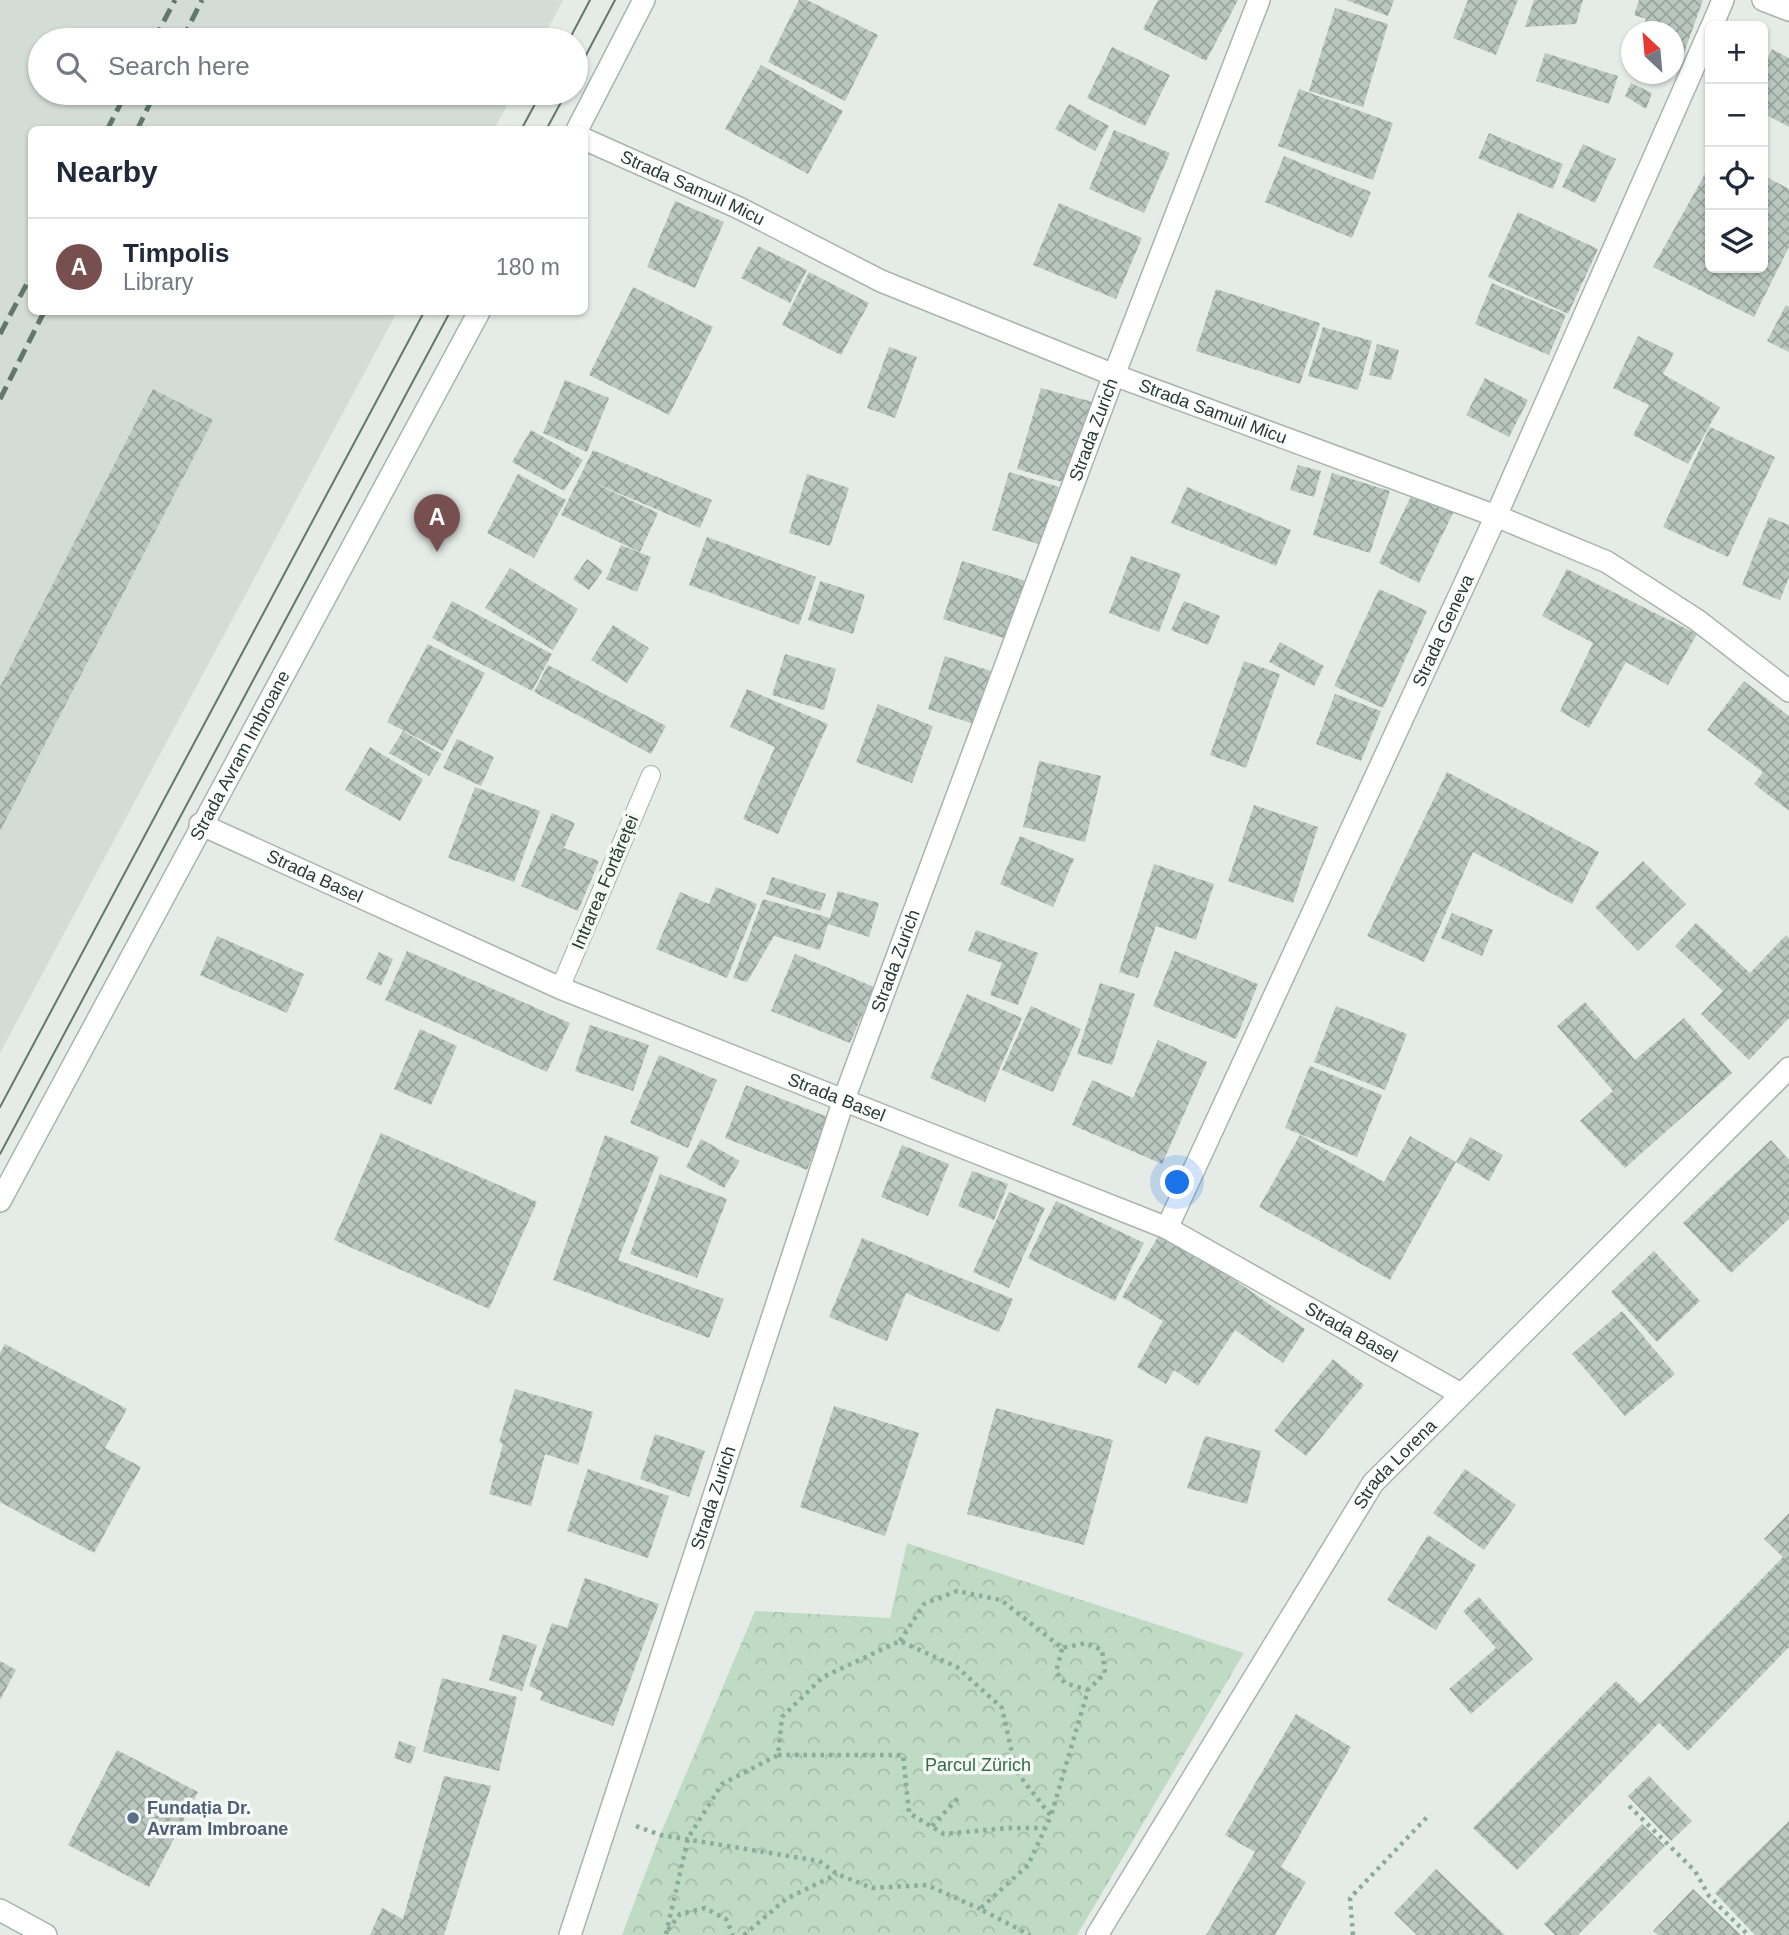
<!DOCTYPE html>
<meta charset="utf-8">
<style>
:root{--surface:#fff;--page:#f6f6f7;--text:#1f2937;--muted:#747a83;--line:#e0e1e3;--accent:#774f4f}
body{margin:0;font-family:Helvetica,sans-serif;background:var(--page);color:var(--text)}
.controls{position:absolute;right:21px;top:21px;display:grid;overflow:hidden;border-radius:10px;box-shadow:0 2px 5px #0004}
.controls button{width:63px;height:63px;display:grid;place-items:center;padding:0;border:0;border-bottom:2px solid var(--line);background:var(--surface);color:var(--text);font:35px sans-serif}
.compass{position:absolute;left:1621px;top:21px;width:63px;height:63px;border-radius:50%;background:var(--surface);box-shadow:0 2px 5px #0004;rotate:334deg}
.you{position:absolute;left:1178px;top:1183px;width:24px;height:24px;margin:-18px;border:5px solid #fff;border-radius:50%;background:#1a73e8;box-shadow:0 0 0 10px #1a73e833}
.badge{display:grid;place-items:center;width:46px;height:46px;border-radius:50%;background:var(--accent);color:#fff;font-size:23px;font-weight:700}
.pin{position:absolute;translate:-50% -58px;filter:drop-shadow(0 2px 4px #0008)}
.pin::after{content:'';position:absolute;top:37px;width:24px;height:21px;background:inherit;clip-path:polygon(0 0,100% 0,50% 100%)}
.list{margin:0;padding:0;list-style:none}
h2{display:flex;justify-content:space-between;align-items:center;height:91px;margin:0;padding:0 28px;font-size:30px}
h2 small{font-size:23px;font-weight:400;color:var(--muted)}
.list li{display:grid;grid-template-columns:46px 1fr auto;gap:21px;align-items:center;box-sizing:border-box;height:98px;padding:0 28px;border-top:2px solid var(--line)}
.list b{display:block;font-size:26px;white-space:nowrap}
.list p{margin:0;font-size:23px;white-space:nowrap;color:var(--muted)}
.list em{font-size:23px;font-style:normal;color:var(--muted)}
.icon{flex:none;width:38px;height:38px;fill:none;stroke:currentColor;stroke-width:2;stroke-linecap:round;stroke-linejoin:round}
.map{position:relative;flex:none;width:1789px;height:1935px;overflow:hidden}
.search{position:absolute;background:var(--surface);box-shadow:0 2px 5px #0004;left:28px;top:28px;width:560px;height:77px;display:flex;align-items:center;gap:18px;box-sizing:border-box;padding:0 24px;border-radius:38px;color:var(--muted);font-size:26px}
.panel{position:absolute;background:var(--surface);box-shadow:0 2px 5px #0004;left:28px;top:126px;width:560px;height:189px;border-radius:10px}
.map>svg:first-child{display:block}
.built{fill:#d3dcd7}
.park{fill:url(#park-crowns)}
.building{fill:url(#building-cross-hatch)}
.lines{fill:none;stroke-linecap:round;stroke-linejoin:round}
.lane-casing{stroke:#a8b4ae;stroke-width:20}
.street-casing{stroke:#a8b4ae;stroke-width:24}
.secondary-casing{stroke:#a4b7ae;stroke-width:24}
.path{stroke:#89ac9d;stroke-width:4.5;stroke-dasharray:3.5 5;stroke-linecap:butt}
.lane{stroke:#fff;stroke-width:18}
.street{stroke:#fff;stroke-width:21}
.secondary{stroke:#fff;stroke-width:21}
.tram{stroke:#61776f;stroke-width:2}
.rail{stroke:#61776f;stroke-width:5;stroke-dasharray:14 7;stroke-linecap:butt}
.service-dot{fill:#5c6f8a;stroke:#f5f9f6;stroke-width:2.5}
.labels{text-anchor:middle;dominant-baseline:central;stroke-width:7;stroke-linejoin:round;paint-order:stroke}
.street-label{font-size:18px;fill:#263c34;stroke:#f5f9f6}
.park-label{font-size:18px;fill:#356e45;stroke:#f5f9f6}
.service-label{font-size:18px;font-weight:bold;fill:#4e5e75;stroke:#f5f9f6;text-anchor:start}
</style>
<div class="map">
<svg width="1789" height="1935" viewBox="0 0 1789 1935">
<defs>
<pattern id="park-crowns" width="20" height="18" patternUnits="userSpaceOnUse" patternTransform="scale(1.75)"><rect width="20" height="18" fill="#c0dbc4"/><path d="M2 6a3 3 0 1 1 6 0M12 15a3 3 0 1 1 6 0" fill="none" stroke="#a5bda9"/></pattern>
<pattern id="building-cross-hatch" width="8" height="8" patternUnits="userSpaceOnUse" patternTransform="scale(1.75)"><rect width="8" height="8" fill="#bac7c1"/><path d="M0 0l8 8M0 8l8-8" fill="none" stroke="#97a39e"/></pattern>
</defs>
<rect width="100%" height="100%" fill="#e5ece8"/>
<path class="built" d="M0,0H563L542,40H40V93H514L494,129L32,130V312H397L0,1053Z"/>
<path class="park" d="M907,1543L1244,1653L1077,1935H622L660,1835L755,1611L890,1618Z"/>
<path class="building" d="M799,0H807L878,35L845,101L768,62Z
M1158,0H1238L1206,61L1143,29Z
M1346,0H1394L1388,16Z
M1468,0H1518L1496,55L1453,38Z
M1534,0H1583L1576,24L1525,27Z
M1639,0H1703L1676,75L1674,32H1641L1646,19L1634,15Z
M1335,8L1388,24L1363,107L1309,91Z
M1112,47L1170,75L1145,126L1087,98Z
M1772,49L1789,58V127L1763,113V67Z
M1545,53L1618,76L1609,104L1536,81Z
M761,65L843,111L808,174L725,129Z
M1631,83L1652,93L1646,109L1625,96Z
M1299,89L1393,123L1373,180L1278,146Z
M1069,104L1109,126L1095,151L1055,129Z
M1114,130L1170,153L1144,213L1089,189Z
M1489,133L1563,164L1553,189L1478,158Z
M1583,144L1616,159L1595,203L1562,187Z
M1284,156L1371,192L1352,238L1265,202Z
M1710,165V268H1763V175L1789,189V247L1754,317L1653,267Z
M675,201L724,222L695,288L647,267Z
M1059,203L1142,238L1116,299L1033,265Z
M1518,212L1598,249L1568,314L1488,277Z
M758,246L807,270L790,303L741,278Z
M809,272L869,303L841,355L782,325Z
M1492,283L1566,315L1549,355L1475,324Z
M633,287L713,327L669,415L589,375Z
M1216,289L1320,323L1300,384L1196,351Z
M1786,305L1789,307V352L1767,341Z
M1323,327L1372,341L1358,390L1308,376Z
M1638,336L1674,353L1663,374L1720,407L1688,464L1633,435L1649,405L1613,388Z
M1377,344L1399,350L1391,380L1369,375Z
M889,347L917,357L895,418L867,408Z
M1485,378L1528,400L1509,437L1466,415Z
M565,380L609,398L587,452L543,433Z
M1041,388L1093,402L1069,484L1017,469Z
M153,389L213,420L0,831V687Z
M1710,427L1775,457L1728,557L1663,527Z
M531,430L583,460L564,491L512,462Z
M593,450L712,500L700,528L590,481L658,513L640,552L561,515Z
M1298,465L1321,471L1314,497L1290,490Z
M1009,472L1059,487L1042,545L992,530Z
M1332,473L1390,491L1370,553L1313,535Z
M518,474L566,500L534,558L487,533Z
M807,474L849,488L830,546L789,533Z
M1187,487L1291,530L1276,566L1171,523Z
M1413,492L1454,511L1419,583L1379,563Z
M1769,517L1789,525V577L1780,600L1742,585Z
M707,537L816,577L799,625L689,585Z
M621,545L651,557L637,592L606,579Z
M1131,556L1181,574L1159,632L1109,613Z
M587,559L603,571L589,590L573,579Z
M962,561L1029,582L1010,640L943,619Z
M510,568L578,609L553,650L485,608Z
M1567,569L1697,634L1668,685L1626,662L1589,728L1560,711L1593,643L1542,616Z
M820,581L865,595L853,634L808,620Z
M1379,589L1427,611L1383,708L1334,686Z
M452,601L552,654L532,691L432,638Z
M1184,601L1220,616L1208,645L1171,630Z
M613,625L649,648L627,683L591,660Z
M1280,642L1324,666L1314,686L1269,662Z
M428,644L485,673L443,751L387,722Z
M785,654L836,669L824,710L772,695Z
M945,656L991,671L974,724L928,709Z
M1244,661L1280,674L1246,768L1210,755Z
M548,665L666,726L651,754L534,692Z
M1744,681L1789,716V811L1754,784L1763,772L1707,730Z
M747,689L828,724L778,834L743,819L775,747L730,727Z
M1335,694L1381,711L1361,761L1316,744Z
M878,704L933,726L912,783L856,762Z
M403,731L442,754L429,776L389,753Z
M457,739L494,757L481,786L443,768Z
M370,747L423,779L400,821L345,790Z
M1039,761L1101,776L1085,842L1023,827Z
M1447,772L1599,852L1572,904L1473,852L1424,962L1367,936Z
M475,787L540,811L514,882L448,858Z
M1254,805L1318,827L1293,903L1228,881Z
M552,813L575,823L564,848L599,861L578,911L521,886Z
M1020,836L1074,859L1053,907L1000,884Z
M1643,861L1686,904L1638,951L1595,907Z
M1154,864L1214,884L1196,940L1156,926L1138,978L1119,972Z
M772,877L826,894L820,911L766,894Z
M716,887L757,904L727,978L656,949L680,892L709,904Z
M838,891L879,903L869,937L828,924L820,950L774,936L747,982L733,978L763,899L830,918Z
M1452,913L1493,930L1482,956L1441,938Z
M1696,923L1750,973L1786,935L1789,938V1018L1749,1060L1701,1014L1723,991L1675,946Z
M976,930L1038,953L1018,1005L990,995L1002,963L968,951Z
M217,936L304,974L287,1013L200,975Z
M407,951L570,1023L547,1072L385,1000Z
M1175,951L1258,984L1236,1039L1153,1006Z
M379,952L393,959L381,986L366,979Z
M795,954L874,987L850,1043L771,1011Z
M1100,983L1135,994L1112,1065L1077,1054Z
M967,994L1022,1018L985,1102L930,1078Z
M1585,1002L1635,1060L1684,1018L1732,1073L1625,1168L1580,1121L1613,1091L1557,1026Z
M1031,1006L1081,1029L1053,1092L1002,1070Z
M1336,1006L1407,1034L1385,1090L1314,1062Z
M590,1025L649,1045L633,1091L575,1071Z
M420,1029L457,1046L431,1105L394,1089Z
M1158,1040L1207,1062L1162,1164L1072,1125L1092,1080L1133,1098Z
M659,1055L717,1080L688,1148L630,1123Z
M1310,1066L1382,1095L1357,1157L1285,1128Z
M746,1085L828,1117L807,1170L725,1138Z
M381,1133L537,1202L489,1309L334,1240Z
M605,1135L659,1157L618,1260L724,1299L709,1338L553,1280Z
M1300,1135L1384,1182L1410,1136L1456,1162L1390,1280L1259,1207Z
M1470,1137L1503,1155L1489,1181L1456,1162Z
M701,1139L740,1161L724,1188L686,1167Z
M1771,1140L1789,1160V1219L1731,1273L1683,1223Z
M902,1145L949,1164L928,1216L881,1197Z
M972,1171L1008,1184L994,1220L958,1206Z
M660,1174L727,1199L697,1278L630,1254Z
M1009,1192L1045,1208L1009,1288L973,1272Z
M1056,1201L1144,1243L1115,1301L1028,1258Z
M1159,1235L1230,1277L1305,1329L1283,1363L1235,1330L1198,1386L1174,1370L1166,1384L1137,1367L1163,1321L1122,1297Z
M862,1238L1013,1299L999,1332L906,1293L887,1341L829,1317Z
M1654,1251L1700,1301L1657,1342L1611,1292Z
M1622,1311L1675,1374L1625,1416L1572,1354Z
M5,1344L127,1409L105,1448L141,1467L94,1553L0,1502V1353Z
M1333,1359L1364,1385L1306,1456L1274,1431Z
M515,1389L593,1412L578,1465L545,1454L531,1506L489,1494L503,1444L499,1442Z
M834,1406L919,1433L885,1536L800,1507Z
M996,1408L1113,1440L1084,1545L967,1514Z
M655,1434L705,1451L689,1497L640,1479Z
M1205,1436L1261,1451L1247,1504L1187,1488Z
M588,1469L669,1496L648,1558L567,1531Z
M1465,1469L1516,1505L1484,1550L1433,1513Z
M1789,1513V1647L1688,1751L1659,1723L1517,1870L1473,1828L1616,1681L1640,1704L1783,1557L1764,1539Z
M1428,1535L1476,1565L1436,1630L1387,1600Z
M585,1578L659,1604L613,1726L540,1700L543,1692L529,1686L552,1623L567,1628Z
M1479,1597L1533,1659L1471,1714L1449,1689L1496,1648L1463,1611Z
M503,1634L537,1645L522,1691L489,1680Z
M0,1661L16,1670L0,1700Z
M442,1678L517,1697L499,1771L423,1752Z
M1296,1714L1351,1747L1281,1867L1306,1882L1275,1935H1206L1255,1852L1225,1835Z
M399,1741L416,1747L411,1764L394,1758Z
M117,1750L198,1792L149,1887L68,1845Z
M444,1776L491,1786L444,1935H370L382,1908L403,1919Z
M1649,1776L1692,1821L1671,1841L1628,1796Z
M1789,1821V1935H1755L1715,1893Z
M1642,1824L1665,1846L1578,1935H1555L1544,1924Z
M1436,1869L1505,1935H1417L1394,1913Z
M1693,1889L1741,1935H1658L1653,1931Z"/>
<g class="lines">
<defs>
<path id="lane" d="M560,988L651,775"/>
<g id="street">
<path d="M1763,0L1789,10"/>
<path d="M1712,26L1723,0"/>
<path id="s1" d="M584,139L739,208L881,281L1114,375L1496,516L1607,562L1697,620L1789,691"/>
<path id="s2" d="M200,824L560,988L1167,1228L1459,1393"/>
<path id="s3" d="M1167,1228L1496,516L1710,30"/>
<path id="s4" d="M570,1935L844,1099L1114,375L1259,0"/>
<path id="s5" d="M1097,1935L1373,1483L1789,1068"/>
</g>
<g id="secondary">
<path d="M577,130L644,0"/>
<path id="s6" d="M0,1201L479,312"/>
<path d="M0,1910L46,1935"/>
</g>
</defs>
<use href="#lane" class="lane-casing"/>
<use href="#street" class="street-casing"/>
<use href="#secondary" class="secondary-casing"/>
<path class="path" d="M900,1641L924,1604L957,1591L1001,1600L1062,1648L1086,1643L1102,1650L1105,1673L1088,1690L1051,1816
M1062,1649L1056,1672L1065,1683L1088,1690
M778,1755H903L909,1813L944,1834L1007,1828H1045
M1629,1806L1695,1871L1709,1896L1748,1935
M636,1826L660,1835L819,1861L837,1874L872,1888L927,1885L980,1909
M932,1826L960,1796
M668,1930L680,1914L705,1908L726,1919L733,1935
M666,1934L688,1838L722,1784L778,1755L782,1717L823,1677L900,1641L957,1667L1002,1708L1016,1771L1051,1816L1028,1865L980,1909L1030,1935
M744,1935L786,1899L837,1874
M1353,1935L1350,1898L1430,1814"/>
<use href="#lane" class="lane"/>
<use href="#street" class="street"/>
<use href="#secondary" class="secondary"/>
<path class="tram" d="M569,40L590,0
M576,74L615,0
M521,130L541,93
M546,130L566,93
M0,1107L424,312
M0,1154L450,312"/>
<path class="rail" d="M154,40L175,0
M182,40L202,0
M107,130L126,93
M137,130L155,93
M0,334L32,274
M0,399L44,312"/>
</g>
<circle class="service-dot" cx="133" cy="1818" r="7"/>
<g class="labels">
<g class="street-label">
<text stroke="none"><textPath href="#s1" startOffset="119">Strada Samuil Micu</textPath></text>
<text stroke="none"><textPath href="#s1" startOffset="686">Strada Samuil Micu</textPath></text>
<text stroke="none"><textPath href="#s4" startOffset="1594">Strada Zurich</textPath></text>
<text stroke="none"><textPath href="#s3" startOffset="658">Strada Geneva</textPath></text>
<text stroke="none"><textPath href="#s6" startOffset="506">Strada Avram Imbroane</textPath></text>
<text stroke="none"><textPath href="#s2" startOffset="126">Strada Basel</textPath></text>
<text transform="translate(605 882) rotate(-67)">Intrarea Fortăreței</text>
<text stroke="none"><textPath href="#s4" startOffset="1027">Strada Zurich</textPath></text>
<text stroke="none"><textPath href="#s2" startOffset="693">Strada Basel</textPath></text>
<text stroke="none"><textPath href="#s2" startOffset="1260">Strada Basel</textPath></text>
<text stroke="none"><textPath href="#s5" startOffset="558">Strada Lorena</textPath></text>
<text stroke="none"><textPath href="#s4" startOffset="460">Strada Zurich</textPath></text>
</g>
<g class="park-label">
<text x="978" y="1765">Parcul Zürich</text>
</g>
<g class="service-label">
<text x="147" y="1808">Fundația Dr.<tspan x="147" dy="21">Avram Imbroane</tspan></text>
</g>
</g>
</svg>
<div class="controls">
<button>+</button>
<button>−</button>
<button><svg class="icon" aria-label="locate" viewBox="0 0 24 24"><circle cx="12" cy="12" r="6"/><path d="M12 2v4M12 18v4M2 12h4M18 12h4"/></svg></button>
<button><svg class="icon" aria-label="layers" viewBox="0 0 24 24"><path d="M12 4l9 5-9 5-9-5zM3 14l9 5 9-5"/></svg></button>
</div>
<svg class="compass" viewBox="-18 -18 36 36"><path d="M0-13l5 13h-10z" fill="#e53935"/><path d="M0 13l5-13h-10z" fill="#747a83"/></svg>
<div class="you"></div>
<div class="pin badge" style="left:437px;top:552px">A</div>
<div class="search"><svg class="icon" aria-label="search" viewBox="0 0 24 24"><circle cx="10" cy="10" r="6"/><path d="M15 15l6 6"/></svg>Search here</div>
<section class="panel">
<h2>Nearby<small></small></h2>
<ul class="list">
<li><span class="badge">A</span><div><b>Timpolis</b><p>Library</p></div><em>180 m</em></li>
</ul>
</section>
</div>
